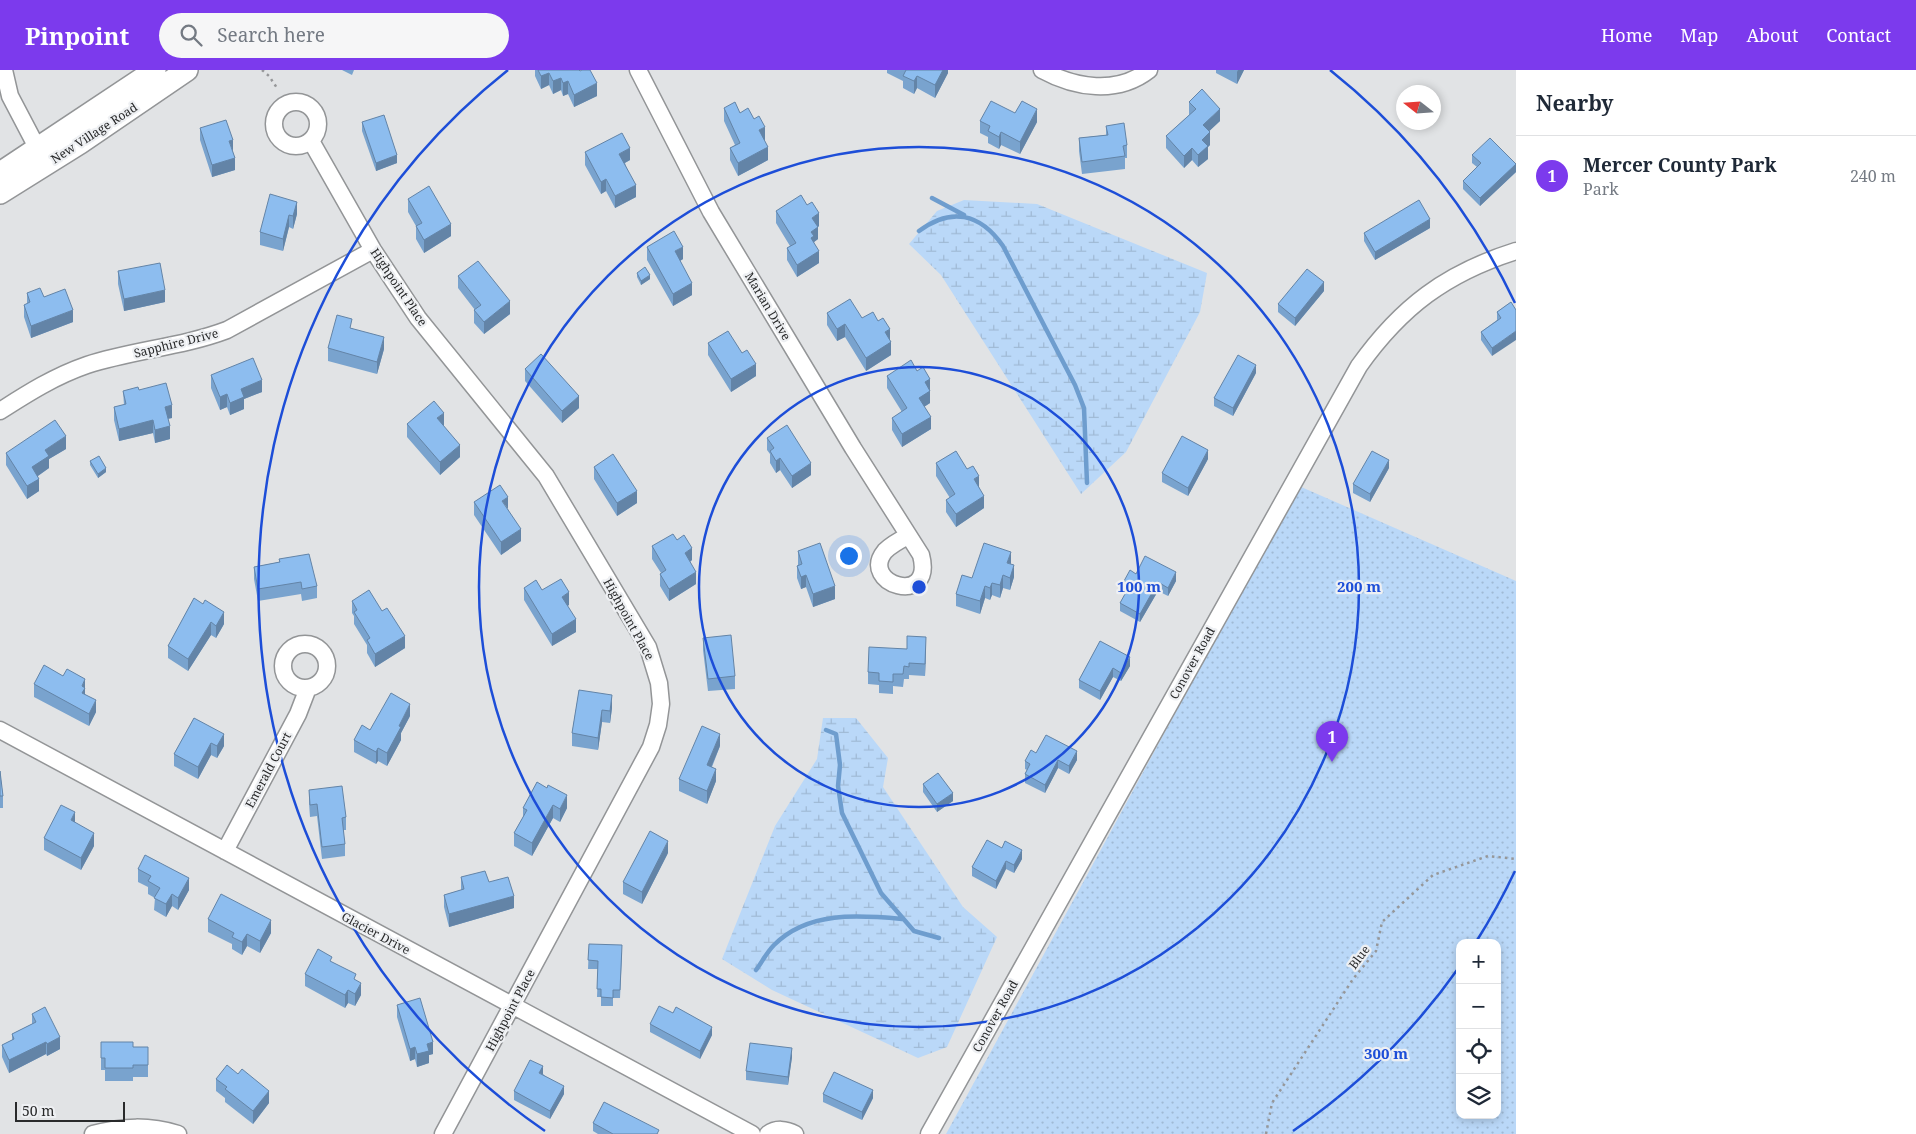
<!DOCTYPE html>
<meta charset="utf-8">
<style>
:root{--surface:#fff;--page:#f6f6f7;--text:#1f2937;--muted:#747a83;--line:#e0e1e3;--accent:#7c3aed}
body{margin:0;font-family:"Noto Serif",serif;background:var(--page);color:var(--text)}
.controls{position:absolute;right:15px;bottom:15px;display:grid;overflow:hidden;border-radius:10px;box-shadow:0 2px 8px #0003}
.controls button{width:45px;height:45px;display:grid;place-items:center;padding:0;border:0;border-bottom:1px solid var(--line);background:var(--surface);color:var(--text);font:25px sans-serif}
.compass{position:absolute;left:1396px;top:15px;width:45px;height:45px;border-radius:50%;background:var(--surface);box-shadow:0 2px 8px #0003;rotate:287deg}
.scale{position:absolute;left:15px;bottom:12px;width:110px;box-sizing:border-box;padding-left:5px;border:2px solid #292a2b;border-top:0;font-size:14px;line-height:18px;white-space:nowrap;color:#292a2b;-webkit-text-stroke:4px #eef0f3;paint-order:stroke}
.you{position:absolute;left:848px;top:485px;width:18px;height:18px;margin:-12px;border:4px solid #fff;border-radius:50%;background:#1a73e8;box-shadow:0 0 0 8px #1a73e833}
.badge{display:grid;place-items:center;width:32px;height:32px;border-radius:50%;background:var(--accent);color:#fff;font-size:16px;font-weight:700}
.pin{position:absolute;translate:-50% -41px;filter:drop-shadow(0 1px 2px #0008)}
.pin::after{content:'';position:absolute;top:26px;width:18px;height:15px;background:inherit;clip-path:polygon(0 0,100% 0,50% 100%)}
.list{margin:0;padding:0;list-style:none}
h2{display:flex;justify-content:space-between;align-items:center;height:65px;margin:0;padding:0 20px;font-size:21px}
h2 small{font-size:16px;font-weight:400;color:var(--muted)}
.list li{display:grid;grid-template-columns:32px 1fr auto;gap:15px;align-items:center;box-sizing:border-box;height:80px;padding:0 20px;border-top:1px solid var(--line)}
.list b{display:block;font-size:19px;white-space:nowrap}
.list p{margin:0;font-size:16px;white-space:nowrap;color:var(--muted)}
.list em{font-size:16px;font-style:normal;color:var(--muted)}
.icon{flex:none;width:28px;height:28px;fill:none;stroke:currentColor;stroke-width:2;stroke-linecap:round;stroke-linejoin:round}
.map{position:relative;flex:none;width:1516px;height:1064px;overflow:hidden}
header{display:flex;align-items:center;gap:30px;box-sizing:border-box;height:70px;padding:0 25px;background:var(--accent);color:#fff}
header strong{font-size:24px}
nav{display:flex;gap:28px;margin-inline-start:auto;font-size:18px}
.search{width:350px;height:45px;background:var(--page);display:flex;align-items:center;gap:12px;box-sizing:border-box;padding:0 18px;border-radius:28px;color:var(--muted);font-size:19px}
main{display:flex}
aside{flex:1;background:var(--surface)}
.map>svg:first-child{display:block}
.wetland{fill:url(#wetland-marsh)}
.park{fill:url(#park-dots);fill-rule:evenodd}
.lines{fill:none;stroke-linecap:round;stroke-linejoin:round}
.stream{stroke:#6e9dce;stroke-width:4.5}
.minor-casing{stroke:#939597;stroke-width:19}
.major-casing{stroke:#939597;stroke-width:24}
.path{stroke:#969799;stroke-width:2.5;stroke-dasharray:2.5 4;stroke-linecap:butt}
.minor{stroke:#fff;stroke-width:16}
.major{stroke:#fff;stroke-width:21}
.wall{fill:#79a3ce}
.shaded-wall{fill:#6384a7}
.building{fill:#8dbdef;stroke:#6384a7}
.ring{fill:none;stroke:#1d4ed8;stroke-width:2.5}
.labels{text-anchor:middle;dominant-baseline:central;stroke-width:4.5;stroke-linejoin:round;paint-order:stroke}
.street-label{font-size:12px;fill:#292a2b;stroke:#eef0f3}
.centre{fill:#1d4ed8;stroke:#eef0f3;stroke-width:2.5}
.ring-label{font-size:15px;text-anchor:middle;font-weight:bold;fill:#1d4ed8;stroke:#eef0f3;stroke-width:4.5;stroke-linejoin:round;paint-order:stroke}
</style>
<header>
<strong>Pinpoint</strong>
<div class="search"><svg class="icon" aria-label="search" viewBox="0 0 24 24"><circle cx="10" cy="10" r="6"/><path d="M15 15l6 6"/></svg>Search here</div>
<nav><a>Home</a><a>Map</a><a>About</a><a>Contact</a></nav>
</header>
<main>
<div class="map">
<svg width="1516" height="1064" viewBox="0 0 1516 1064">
<defs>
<pattern id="wetland-marsh" width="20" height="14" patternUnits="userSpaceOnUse" patternTransform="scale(1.25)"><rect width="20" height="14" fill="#bad8f8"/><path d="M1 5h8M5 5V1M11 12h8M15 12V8" fill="none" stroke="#a0bad5"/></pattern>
<pattern id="park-dots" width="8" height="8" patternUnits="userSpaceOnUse" patternTransform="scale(1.25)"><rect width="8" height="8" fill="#bad8f8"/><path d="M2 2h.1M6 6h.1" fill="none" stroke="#a0bad5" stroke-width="1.8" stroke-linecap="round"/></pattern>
</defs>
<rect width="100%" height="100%" fill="#e1e3e5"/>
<path class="wetland" d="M964,130L1037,134L1207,203L1200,242L1126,382L1081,424L941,205L909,174L937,141Z
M823,648H856L888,688L883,717L963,837L997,867L947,977L918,988L772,920L722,889L775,756L817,689Z"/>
<path class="park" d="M1299,416L1516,511V1064H946ZM1460,873H1497V1045H1460Z"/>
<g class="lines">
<path class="stream" d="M932,128L964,145
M919,161C951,137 980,143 1003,176L1075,315L1084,338L1087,413
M826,660L836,664L840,695L838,716L842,743L881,823L914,861L939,868
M756,900C762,892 767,882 774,875C808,841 858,845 902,849"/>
<defs>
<path id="minor" d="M4,0L10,26L42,87
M638,0L711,142L853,378L921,485C935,538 858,514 885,481C891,475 900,470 908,466
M1042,0C1075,18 1117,25 1149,0
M274 54a22 22 0 1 1 44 0a22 22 0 1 1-44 0Z
M311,71L373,180L418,248L546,406L648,577L659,613L661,634L658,655L651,677L443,1064
M0,341C28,323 55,306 87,295C133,280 182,277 227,260L373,180
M283 596a22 22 0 1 1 44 0a22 22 0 1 1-44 0Z
M0,660L752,1064
M225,781L298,644L308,618
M93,1064C123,1056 149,1055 178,1064
M768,1064C776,1058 786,1059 795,1064
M929,1064L1359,296C1401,237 1446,203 1516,181"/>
<path id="major" d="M0,103L155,0
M0,123L80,73L187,0"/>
</defs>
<use href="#minor" class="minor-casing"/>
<use href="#major" class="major-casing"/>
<path class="path" d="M262,0L269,6L277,18
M1266,1064L1272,1033L1353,909L1376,881L1382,852L1433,805L1488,786L1516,789"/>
<use href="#minor" class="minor"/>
<use href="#major" class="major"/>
</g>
<path class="wall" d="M342,0H354L352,5Z
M535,0H579L597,26L574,37L568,24L563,26L561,20L553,24L549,15L541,19L535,6Z
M887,0H948V3L935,28L917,18L914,24L903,18V11L887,3Z
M1216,0H1244L1237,14L1216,3Z
M1189,32L1220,51L1209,61L1210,75L1208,77V89L1198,97L1192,90L1184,98L1166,78V66L1189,45Z
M724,38L740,43L765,70H764L768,90L738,106L730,90V78L735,75L724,51Z
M1015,43L1037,52L1020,84L1001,75L999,79L988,73V67L980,63V51Z
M362,52L397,93L376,101L362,61Z
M1106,56L1127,75V88H1125V99L1082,104L1079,81V68L1106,65Z
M200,58L233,82L235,100L212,107L200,70Z
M585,82L630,90L625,93L636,127L615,138L606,121L601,124L585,95Z
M1472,85L1516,102L1480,136L1463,119V111L1477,97L1472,93Z
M408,129L451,166L424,183L416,169V156L408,142Z
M297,132V144L293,159L289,157L283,181L260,175V162Z
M776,141L819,156L818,157V169L814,172L819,193L797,207L787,190V178L790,176L776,153Z
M1430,158L1375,190L1364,171V163Z
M647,177L683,189L680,191L692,225L673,236L647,190Z
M118,201L165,232L124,241L118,214Z
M637,203L650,209L641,215L637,207Z
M458,206L510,244L484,264L474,253V240H475L458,218Z
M1324,221L1295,256L1278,242V234Z
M27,223L44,227L73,252L31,268L24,247V235L27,234Z
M1511,232L1492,286L1481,270V262L1497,250V242Z
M827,243L862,248L890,270L891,285L866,301L845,267L837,271L827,255Z
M352,258L384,279L377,304L328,291V278Z
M708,273L756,306L731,322L708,285Z
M525,299L579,338L562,353L525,311Z
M917,301L930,309V333L924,337L931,359L902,377L892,360V348L902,342L887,318V306Z
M1256,303L1233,346L1214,336V328Z
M211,305L262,322L244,329V339L230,345L227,337L220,340L211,318Z
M123,321L172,348L168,349L170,369L155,373L153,363L119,371L114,350V337L124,335Z
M407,354L444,355L443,356L460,387L440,405L407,367Z
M767,368L811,405L792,418L780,400L776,403L770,393V384L767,380Z
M66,379L49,389V398L38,406L39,421L27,429L6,395V383Z
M1208,389L1188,426L1162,412V403Z
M90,391L106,402L98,408L90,395Z
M936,393L979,417L984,438L956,457L946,442V430L950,428L936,406Z
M594,397L637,433L617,446L594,409Z
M1389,398L1370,432L1353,423V414Z
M474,432L508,439L521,471L501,485L474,445Z
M652,476L692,490L690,492L696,514L669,531L660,516V504L661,503L652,489Z
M798,481L835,529L813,537L806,517L801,519L797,508V496L798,495Z
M279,489L317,516V528L302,531L301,524L258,531L254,509V497L279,492Z
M1011,494L1014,507L1010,520L1003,518L1000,528L992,525L990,530L985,528L980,544L956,536V524L972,508Z
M1136,504L1176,511L1168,526L1158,521L1140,552L1120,541V533L1127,521L1124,520V511Z
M524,518L542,520L569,535L567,536L576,562L552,576L524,530Z
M194,528L224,554L216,568L211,565L188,601L168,588V576Z
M352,531L405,578L375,597L367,583V575L354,554V546L352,543Z
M703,568L735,606V619L708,621L703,580Z
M1100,571L1130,596L1121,611L1113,607L1100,630L1079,618V610Z
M907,579H926L925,606L909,605V609H904L903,617L893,616V624L879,623V615L868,614V602Z
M34,614L85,621V624L96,642L89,656L34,627Z
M579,620L612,638L610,653L602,652L598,680L572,676V663Z
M410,646L401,663V670L387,696L378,691L376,694L354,682V670L370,660Z
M194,648L224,676L217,688L211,685L198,709L174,696V684Z
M720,676L712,697L716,711L707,734L679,721V709Z
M1036,683L1077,690L1069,704L1058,698L1045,723L1025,713V704L1027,700L1025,699V691Z
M0,701L3,726V738H0Z
M537,712L567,738L560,752L553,748L532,786L514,776V763L523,747V738Z
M923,714L953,731L937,742L923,722Z
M309,720L346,747V760H343L345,774V786L322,789L317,746L310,747L309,733Z
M75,753L94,776L81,800L44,780V768Z
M668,783L642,834L623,824V812Z
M1022,789L1014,803L1006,799L996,819L972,806V797Z
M138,799L189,820L178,840L172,836L166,847L154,840L155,828L148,824V817L138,812Z
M461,807L514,838L449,857L444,837V825L461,820Z
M208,849L271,863L260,883L247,876L242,885L232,879V874L208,862Z
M589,874L622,883L620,928H613V936H601V927H597L598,899H588Z
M332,892L356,911L361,925L355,936L348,933L345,938L305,916V904Z
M397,935L433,984L429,985V993L417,997L415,989L410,991L397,947Z
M32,944L60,979L47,986L46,984L9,1003L2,987V975L12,970V964L32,954Z
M650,954L712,965L700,989L650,962Z
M101,972L133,977H148V1007H133V1011H105V1000H101Z
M792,987L788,1015L746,1010V1001Z
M238,1004L269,1033L253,1054L225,1032V1028L216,1021V1009Z
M543,1004L564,1024L550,1049L514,1030V1021Z
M823,1024L873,1028L862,1050L823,1032Z
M593,1053L659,1064H598L593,1061Z"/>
<path class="shaded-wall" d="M943,0H948V3L935,28V15Z
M1238,0H1244L1237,14V2Z
M549,3V15L541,19V6Z
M917,6V18L914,24V11Z
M561,8V20L553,24V11Z
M568,11V24L563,26V13Z
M597,13V26L574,37V25Z
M1037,39V52L1020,84V72Z
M1220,39V51L1203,67V55Z
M765,57V70L759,73V60Z
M1001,62V75L999,79V67Z
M1210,62V75L1208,77V89L1198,97V85L1202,70Z
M233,70V82L229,71Z
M768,77V90L738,106V93Z
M630,78V90L619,96V84Z
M1192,78V90L1184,98V86Z
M397,85V93L376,101V93Z
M235,88V100L212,107V95Z
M1516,94V102L1480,136V128Z
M606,109V121L601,124V112Z
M636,115V127L615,138V126Z
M297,132V144L293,159V146Z
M819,143V156L812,160V148Z
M289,145V157L283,181V169Z
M1430,149V158L1375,190V182Z
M451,154V166L424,183V170Z
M818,157V169L814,172L811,180V162Z
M683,177V189L675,194V181Z
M819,181V193L797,207V195Z
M650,205V209L641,215V211Z
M1324,212V221L1295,256V248Z
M692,213V225L673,236V224Z
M165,220V232L124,241V229Z
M510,231V244L484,264V252Z
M73,240V252L31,268V256Z
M845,254V267L837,271V259Z
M890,259V272L885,262Z
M1516,261V270L1492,286V278Z
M384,267V279L377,304V292Z
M891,272V285L866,301V288Z
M756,294V306L731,322V309Z
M1256,295V303L1233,346V338Z
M930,309V333L919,340V328L925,312Z
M262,310V322L244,329V339L230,345V333L241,319Z
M227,324V337L220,340V327Z
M579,326V338L562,353V341Z
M172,335V348L165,349V337Z
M444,343V355L437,361V348Z
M931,347V359L902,377V364Z
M153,350V363L119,371V359Z
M170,356V369L155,373V360Z
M66,366V379L49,389V398L32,410V397L45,380Z
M460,375V387L440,405V392Z
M1208,380V389L1188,426V418Z
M780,388V400L776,403V391Z
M1389,390V398L1370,432V424Z
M811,393V405L792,418V406Z
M106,398V402L98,408V404Z
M979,406V419L974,409Z
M39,409V421L27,429V416Z
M637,421V433L617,446V433Z
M984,426V438L956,457V444Z
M508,427V439L502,431Z
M521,459V471L501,485V472Z
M692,478V490L685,495V483Z
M1011,482V494L1007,493Z
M1014,495V507L1010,520V508Z
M696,502V514L669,531V519Z
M1176,502V511L1168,526V518Z
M806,505V517L801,519V507Z
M1003,505V518L1000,528V515Z
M1158,512V521L1140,552V544Z
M992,513V525L990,530V518Z
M835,516V529L813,537V524Z
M985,516V528L980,544V531Z
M569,522V535L562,539V527Z
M224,542V554L216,568V556Z
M576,549V562L552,576V564Z
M211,552V565L188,601V589Z
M405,566V578L375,597V584Z
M926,567V579L925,606V594Z
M1130,587V596L1121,611V603Z
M1113,598V607L1100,630V621Z
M85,609V630L82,635V616Z
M612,625V638L610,653V641Z
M96,630V642L89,656V644Z
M410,634V646L401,663V670L387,696V683L399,656Z
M602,640V652L598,680V668Z
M224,664V676L217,688V676Z
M720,664V676L707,707V695Z
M211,673V685L198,709V697Z
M378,678V691L376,694V682Z
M1077,681V690L1069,704V696Z
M1058,690V698L1045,723V715Z
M716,699V711L707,734V721Z
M953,723V731L937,742V734Z
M567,725V738L560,752V739Z
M553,735V748L532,786V773Z
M75,742V755L71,750Z
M94,763V776L81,800V788Z
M668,771V783L642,834V822Z
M1022,780V789L1014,803V795Z
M1006,791V799L996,819V811Z
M189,808V820L178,840V828Z
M172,824V836L166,847V834Z
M514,826V838L449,857V844Z
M271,850V863L260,883V871Z
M247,864V876L242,885V872Z
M361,913V925L355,936V924Z
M348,920V933L345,938V925Z
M712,957V965L700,989V981Z
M60,967V979L47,986V974Z
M46,972V984L9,1003V990Z
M433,972V984L429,985V993L417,997V984L427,974Z
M415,977V989L410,991V979Z
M792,978V987L788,1015V1007Z
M543,996V1005L539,1003Z
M564,1016V1024L550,1049V1041Z
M873,1020V1028L862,1050V1042Z
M269,1021V1033L253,1054V1041Z"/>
<path class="building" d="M538,0H579L580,1L582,0H590L597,13L574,25L568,11L563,13L561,8L553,11L549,3L541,6Z
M906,0H943L935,15L917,6L914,11L903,6Z
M1202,19L1220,39L1203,55L1210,62L1202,70L1208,76L1198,85L1192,78L1184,86L1166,66L1196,39L1189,32Z
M991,31L1015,43L1022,31L1037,39L1020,72L1001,62L999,67L988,61L990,56L980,51Z
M735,32L740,43L748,38L754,49L759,46L765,57L759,60L768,77L738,93L730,78L740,73L724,38Z
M384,45L397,85L376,93L362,52Z
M226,50L233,70L229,71L235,88L212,95L200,58Z
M1124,53L1127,75L1123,76L1125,86L1082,92L1079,68L1108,65L1106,56Z
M622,63L630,78L619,84L636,115L615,126L606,109L601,112L585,82Z
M1490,68L1516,94L1480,128L1463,111L1481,93L1472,85Z
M429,116L451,154L424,170L416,156L422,153L408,129Z
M270,124L297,132L293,146L289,145L283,169L260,162Z
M801,125L807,135L812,132L819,143L812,148L818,157L811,162L814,166L811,168L819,181L797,195L787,178L796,173L776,141Z
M1419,130L1430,149L1375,182L1364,163Z
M674,161L683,177L675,181L692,213L673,224L647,177Z
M478,191L510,231L484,252L474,240L481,235L458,206Z
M160,193L165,220L124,229L118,201Z
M645,197L650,205L641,211L637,203Z
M1307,199L1324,212L1295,248L1278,234Z
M40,218L44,227L65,219L73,240L31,256L24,235L30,232L27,223Z
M850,229L862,248L873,242L878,251L883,248L890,259L885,262L891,272L866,288L845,254L837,259L827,243Z
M1511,232L1516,240V261L1492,278L1481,262L1501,248L1497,242Z
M337,245L352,249L350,258L384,267L377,292L328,278Z
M728,261L742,283L747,280L756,294L731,309L708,273Z
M541,284L579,326L562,341L525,299Z
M1238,285L1256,295L1233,338L1214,328Z
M253,288L262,310L241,319L244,327L230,333L227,324L220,327L211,305Z
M911,290L917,301L923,297L930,309L925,312L930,321L919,328L931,347L902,364L892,348L907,338L887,306Z
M166,313L172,335L165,337L170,356L155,360L153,350L119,359L114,337L126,334L123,321L138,317L139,320Z
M434,331L444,343L437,348L460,375L440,392L407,354Z
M55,350L66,366L45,380L49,386L32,397L39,409L27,416L6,383Z
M787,355L811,393L792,406L780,388L776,391L770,381L774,378L767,368Z
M1182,366L1208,380L1188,418L1162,403Z
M956,381L967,399L973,396L979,406L974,409L984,426L956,444L946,430L955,424L936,393Z
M1372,381L1389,390L1370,424L1353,414Z
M613,384L637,421L617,433L594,397Z
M99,386L106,398L98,404L90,391Z
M500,415L508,427L502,431L521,459L501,472L474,432Z
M673,464L677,470L684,465L692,478L685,483L696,502L669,519L660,504L666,500L652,476Z
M820,473L835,516L813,524L806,505L801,507L797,496L802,494L798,481Z
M984,473L1011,482L1007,493L1014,495L1010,508L1003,505L1000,515L992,513L990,518L985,516L980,531L956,524L962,505L972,508Z
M309,484L317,516L302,519L301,512L258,519L254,497L280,492L279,489Z
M1145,486L1176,502L1168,518L1158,512L1140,544L1120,533L1130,515L1124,511L1130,500L1136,504Z
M561,509L569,522L562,527L576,549L552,564L524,518L536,510L542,520Z
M369,520L382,541L387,538L405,566L375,584L367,570L370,568L354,542L357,540L352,531Z
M194,528L203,534L205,530L224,542L216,556L211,552L188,589L168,576Z
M731,565L735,606L708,609L703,568Z
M907,566L926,567L925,594L909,593V597L904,596L903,604H893V612L879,611V603L868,602L869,577L907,579Z
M1100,571L1130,587L1121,603L1113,598L1100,621L1079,610Z
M44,595L63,606L67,599L85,609L82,616L85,618L82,623L96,630L89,644L34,614Z
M579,620L612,625L610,641L602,640L598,668L572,663Z
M391,623L410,634L399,656L401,657L387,683L378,678L376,682L354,670L362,655L370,660Z
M194,648L224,664L217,676L211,673L198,697L174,684Z
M702,656L720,664L707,695L716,699L707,721L679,709Z
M1046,665L1077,681L1069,696L1058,690L1045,715L1025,704L1030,694L1025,691L1031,680L1036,683Z
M0,701L3,726H0Z
M938,703L953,723L937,734L923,714Z
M537,712L547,718L548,715L567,725L560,739L553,735L532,773L514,763L527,740L523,738Z
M342,716L346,747L342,748L345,774L322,777L317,734L310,735L309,720Z
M61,735L75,742L71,750L94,763L81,788L44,768Z
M650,761L668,771L642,822L623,812Z
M987,770L1002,778L1005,771L1022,780L1014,795L1006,791L996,811L972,797Z
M145,785L189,808L178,828L172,824L166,834L154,828L160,818L148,811L151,806L138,799Z
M485,801L489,812L508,807L514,826L449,844L444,825L464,819L461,807Z
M221,824L271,850L260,871L247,864L242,872L232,867L234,863L208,849Z
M589,874L622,875L620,920H613V928L601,927V919H597L598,891L588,890Z
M318,879L332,887L330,891L356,904L354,909L361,913L355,924L348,920L345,925L305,904Z
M420,928L433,972L427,974L429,981L417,984L415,977L410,979L397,935Z
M659,936L673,943L676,937L712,957L700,981L650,954Z
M45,937L60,967L47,974L46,972L9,990L2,975L14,969L12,964L36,952L32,944Z
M101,972H133V977H148V995H133V998H105V988H101Z
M750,973L792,978L788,1007L746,1001Z
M530,990L543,996L539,1003L564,1016L550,1041L514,1021Z
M227,995L238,1004L242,999L269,1021L253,1041L225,1019L227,1017L216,1009Z
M834,1002L873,1020L862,1042L823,1024Z
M604,1032L659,1060L657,1064H613L593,1053Z"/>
<g class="ring">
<circle cx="919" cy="517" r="220"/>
<circle cx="919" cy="517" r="440"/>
<path d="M1515 801A660 660 0 0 1 1476 872M1460 896A660 660 0 0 1 1293 1061M545 1061A660 660 0 0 1 508 0M1330 0A660 660 0 0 1 1515 233"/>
</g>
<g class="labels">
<g class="street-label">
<text transform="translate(94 63) rotate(-33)">New Village Road</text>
<text transform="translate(399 217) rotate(56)">Highpoint Place</text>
<text transform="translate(768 236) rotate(59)">Marian Drive</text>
<text transform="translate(176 273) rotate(-14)">Sapphire Drive</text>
<text transform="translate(629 549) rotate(61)">Highpoint Place</text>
<text transform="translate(1192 593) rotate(-61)">Conover Road</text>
<text transform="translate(268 700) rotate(-62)">Emerald Court</text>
<text transform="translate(376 863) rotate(28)">Glacier Drive</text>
<text transform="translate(1359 887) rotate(-53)">Blue</text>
<text transform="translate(510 940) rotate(-62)">Highpoint Place</text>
<text transform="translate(995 946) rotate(-61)">Conover Road</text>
</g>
</g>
<circle cx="919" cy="517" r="8" class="centre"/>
<g class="ring-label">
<text x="1139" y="522">100 m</text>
<text x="1359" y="522">200 m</text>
<text x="1386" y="989">300 m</text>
</g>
</svg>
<div class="controls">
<button>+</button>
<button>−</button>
<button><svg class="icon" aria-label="locate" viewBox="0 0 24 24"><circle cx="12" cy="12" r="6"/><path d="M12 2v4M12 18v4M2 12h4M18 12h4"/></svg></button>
<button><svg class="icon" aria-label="layers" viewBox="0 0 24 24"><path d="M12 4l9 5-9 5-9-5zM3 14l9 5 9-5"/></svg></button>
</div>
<svg class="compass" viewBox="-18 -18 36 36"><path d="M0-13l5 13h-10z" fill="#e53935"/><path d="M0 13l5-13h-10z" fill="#747a83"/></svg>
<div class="scale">50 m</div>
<div class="you"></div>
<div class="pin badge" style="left:1332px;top:692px">1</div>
</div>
<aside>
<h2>Nearby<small></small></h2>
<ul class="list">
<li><span class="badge">1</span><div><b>Mercer County Park</b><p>Park</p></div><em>240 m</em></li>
</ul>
</aside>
</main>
